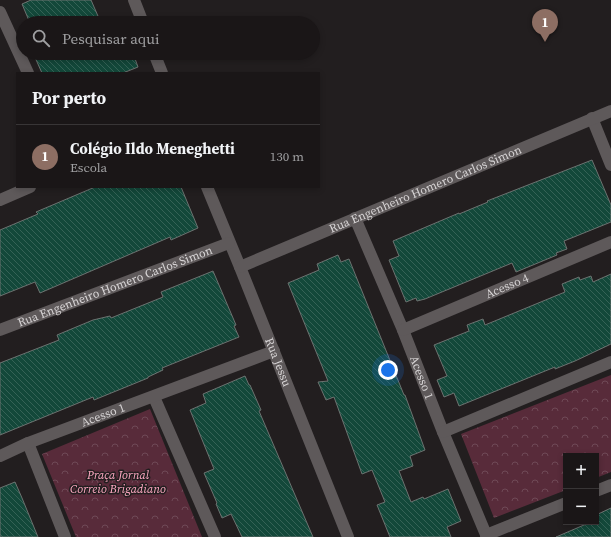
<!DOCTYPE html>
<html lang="pt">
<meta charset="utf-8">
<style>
:root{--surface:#1a1617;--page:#272324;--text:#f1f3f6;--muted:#9f9fa1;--line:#383536;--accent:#2563eb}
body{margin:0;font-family:"Source Serif 4",serif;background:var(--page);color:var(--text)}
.controls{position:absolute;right:12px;bottom:12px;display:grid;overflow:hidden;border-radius:0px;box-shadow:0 2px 6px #0003}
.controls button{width:36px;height:36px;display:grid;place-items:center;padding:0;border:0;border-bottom:1px solid var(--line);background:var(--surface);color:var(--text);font:20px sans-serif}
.you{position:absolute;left:388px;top:370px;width:14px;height:14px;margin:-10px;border:3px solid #fff;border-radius:50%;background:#1a73e8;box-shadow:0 0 0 6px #1a73e833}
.badge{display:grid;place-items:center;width:26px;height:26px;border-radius:50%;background:var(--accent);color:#fff;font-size:13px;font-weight:700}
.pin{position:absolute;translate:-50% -33px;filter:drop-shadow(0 1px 2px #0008)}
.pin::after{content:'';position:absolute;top:21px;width:14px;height:12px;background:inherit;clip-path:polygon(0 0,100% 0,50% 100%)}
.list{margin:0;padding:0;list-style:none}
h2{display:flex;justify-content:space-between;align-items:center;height:52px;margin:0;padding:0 16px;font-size:17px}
h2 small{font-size:13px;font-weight:400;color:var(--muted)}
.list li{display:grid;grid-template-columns:26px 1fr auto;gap:12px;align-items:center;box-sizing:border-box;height:64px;padding:0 16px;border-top:1px solid var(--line)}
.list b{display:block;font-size:15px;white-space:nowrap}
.list p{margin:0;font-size:13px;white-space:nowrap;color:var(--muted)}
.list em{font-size:13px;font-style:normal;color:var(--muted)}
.icon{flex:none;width:22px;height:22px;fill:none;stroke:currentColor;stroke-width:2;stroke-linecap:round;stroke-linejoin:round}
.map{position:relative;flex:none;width:611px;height:537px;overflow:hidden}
.search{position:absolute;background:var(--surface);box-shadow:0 2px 6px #0003;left:16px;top:16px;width:304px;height:44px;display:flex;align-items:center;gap:10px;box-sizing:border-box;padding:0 14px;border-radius:22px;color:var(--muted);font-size:15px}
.panel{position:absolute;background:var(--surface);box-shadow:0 2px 6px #0003;left:16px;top:72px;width:304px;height:116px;border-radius:0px}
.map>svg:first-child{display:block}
.park{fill:url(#park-crowns)}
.building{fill:url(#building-back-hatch);stroke:#6c7270}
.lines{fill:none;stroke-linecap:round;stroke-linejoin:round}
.street{stroke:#5e595a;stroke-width:12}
.labels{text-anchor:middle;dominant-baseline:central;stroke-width:3;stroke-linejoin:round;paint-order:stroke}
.street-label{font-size:12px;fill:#d7d4d5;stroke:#221e1f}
.park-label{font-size:12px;font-style:italic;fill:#ffaac3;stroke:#221e1f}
</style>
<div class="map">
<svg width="611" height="537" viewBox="0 0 611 537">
<defs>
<pattern id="park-crowns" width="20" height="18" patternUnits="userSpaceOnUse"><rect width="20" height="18" fill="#582b3a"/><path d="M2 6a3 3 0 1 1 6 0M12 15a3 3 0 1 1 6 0" fill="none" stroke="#6f4956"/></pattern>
<pattern id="building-back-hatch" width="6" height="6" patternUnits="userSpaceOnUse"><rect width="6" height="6" fill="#13483a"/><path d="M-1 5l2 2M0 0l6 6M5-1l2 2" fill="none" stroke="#356256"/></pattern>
</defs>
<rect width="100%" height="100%" fill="#221e1f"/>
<path class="park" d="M611,375V472L596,478V456H566V490L494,518L461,434Z
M150,409L202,537H76L42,454Z"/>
<path class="building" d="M31,0H91L101,23H30L22,4Z
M33,53H133L138,67L123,73H42Z
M592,160L611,205V222L564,241L567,249L556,253L557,255L516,272L512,263L425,299L417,301L416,298L406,302L389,260L399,256L393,241L459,213V214L488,202L487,201Z
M95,187H181L198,228L171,240L170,237L40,293L35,282L0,296V230L38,214L36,212Z
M338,255L341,262L349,259L404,395H405L425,450L410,456L413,466L399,471L411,502L423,497L424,499L448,489L461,521L447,527L451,537H390L377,505L385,502L372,470L362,474L334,397L326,400L318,382L328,381L288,283L319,270L317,264Z
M213,271L236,325L234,326L239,337L162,368L163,370L148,377V378L94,400L93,397L0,435V363L59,340L57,335L93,320L110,316L111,318L163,297L161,292Z
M611,274V344L575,361L555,369V367L459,406L454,393L444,397L437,380L447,376L434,345L469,331L467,325L483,319L485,325L565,292L562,284L579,277L580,280L591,276L593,282Z
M245,376L249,385H250L261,410L259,411L313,537H242L231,514L222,518L216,504L217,503L204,473L214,469L190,410L206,403L203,394Z
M15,482L22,498L38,537H0V488Z
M611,508V537H556L591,522H596V515Z"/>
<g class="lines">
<g class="street">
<path d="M134,0L143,23"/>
<path d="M0,12L28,73"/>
<path d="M154,53L162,73"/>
<path d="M592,118L611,165"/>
<path id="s1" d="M207,187L240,267L348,537"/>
<path d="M0,200L30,187"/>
<path id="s2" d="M355,218L403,330L443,432L487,537"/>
<path id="s3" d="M240,267L611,111"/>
<path id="s4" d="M0,330L229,243"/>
<path id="s5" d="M403,330L611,242"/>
<path d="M154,397L215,537"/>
<path d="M443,432L611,362"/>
<path d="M28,443L65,537"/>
<path id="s6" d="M0,456L28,443L274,351"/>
<path d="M596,491L611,485"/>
<path d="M486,535L566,503"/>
</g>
</g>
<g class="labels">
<g class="street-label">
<text stroke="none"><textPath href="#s3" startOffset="201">Rua Engenheiro Homero Carlos Simon</textPath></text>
<text stroke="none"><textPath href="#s5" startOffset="113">Acesso 4</textPath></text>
<text stroke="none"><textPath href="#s4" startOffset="123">Rua Engenheiro Homero Carlos Simon</textPath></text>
<text stroke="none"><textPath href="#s1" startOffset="189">Rua Jessu</textPath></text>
<text stroke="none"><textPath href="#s2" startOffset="173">Acesso 1</textPath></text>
<text stroke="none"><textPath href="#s6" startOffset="111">Acesso 1</textPath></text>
</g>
<g class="park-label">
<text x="118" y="475">Praça Jornal<tspan x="118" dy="14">Correio Brigadiano</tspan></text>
</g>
</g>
</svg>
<div class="controls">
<button>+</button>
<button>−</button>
</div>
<div class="you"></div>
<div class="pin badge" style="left:545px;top:42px;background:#8d6e63">1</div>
<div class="search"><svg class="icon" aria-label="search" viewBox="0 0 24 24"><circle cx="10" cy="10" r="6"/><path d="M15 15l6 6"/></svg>Pesquisar aqui</div>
<section class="panel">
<h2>Por perto<small></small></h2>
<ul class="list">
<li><span class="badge" style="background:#8d6e63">1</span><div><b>Colégio Ildo Meneghetti</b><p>Escola</p></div><em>130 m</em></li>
</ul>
</section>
</div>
